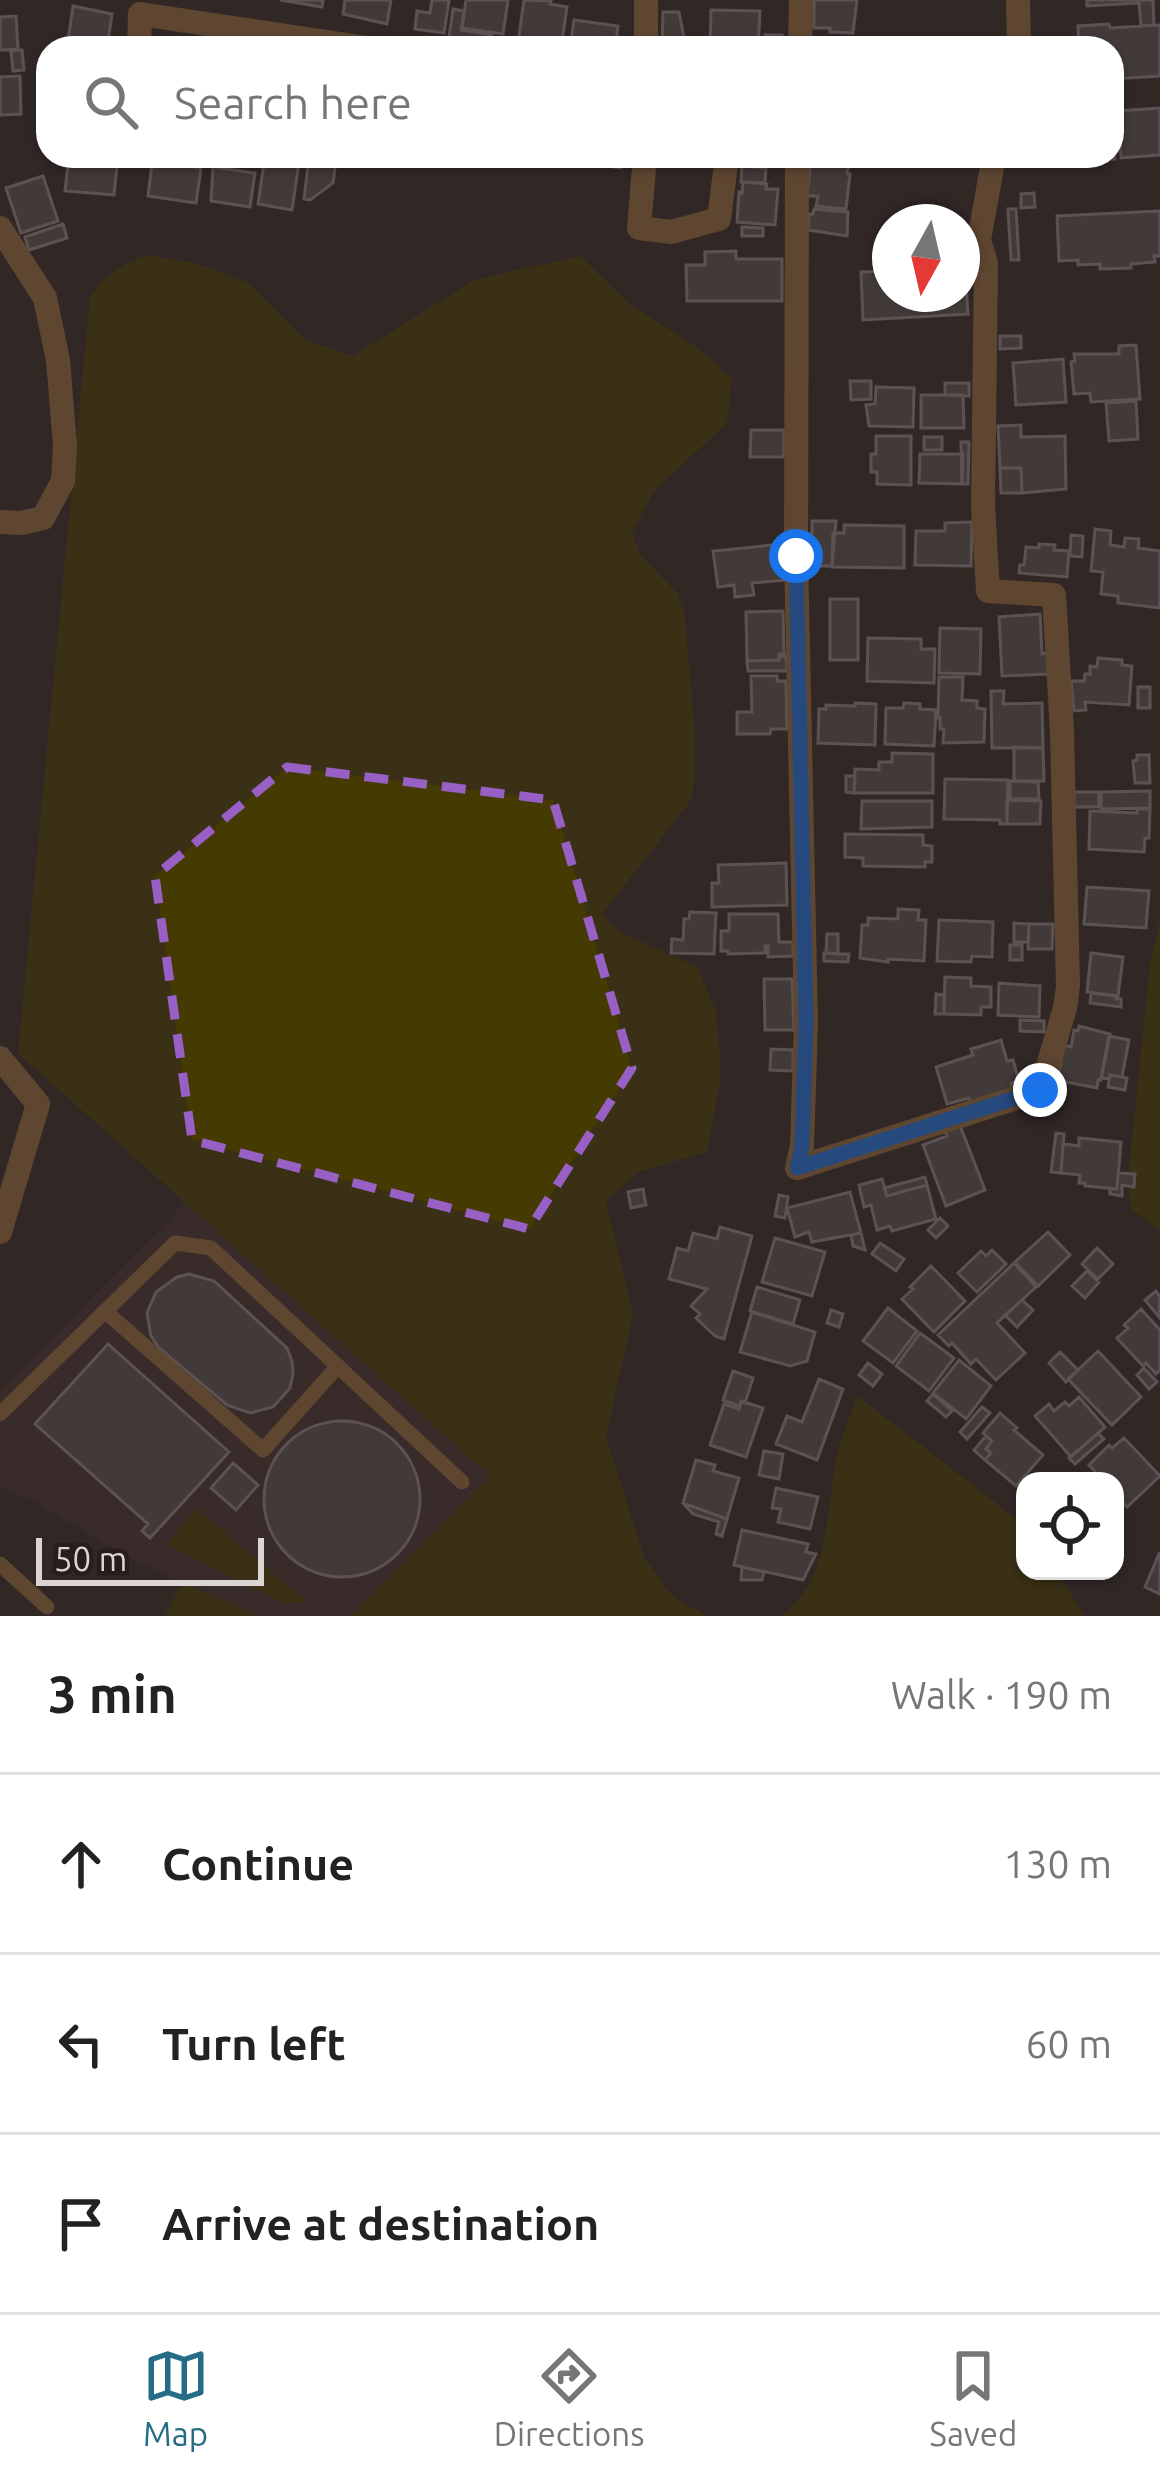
<!DOCTYPE html>
<meta charset="utf-8">
<style>
:root{--surface:#fff;--page:#f2f2f2;--text:#222;--muted:#767676;--line:#e0e0e0;--accent:#246d85}
body{margin:0;font-family:Ubuntu,sans-serif;background:var(--page);color:var(--text)}
.controls{position:absolute;right:36px;bottom:36px;display:grid;overflow:hidden;border-radius:24px;box-shadow:0 3px 9px #0004}
.controls button{width:108px;height:108px;display:grid;place-items:center;padding:0;border:0;border-bottom:3px solid var(--line);background:var(--surface);color:var(--text);font:60px sans-serif}
.compass{position:absolute;left:872px;top:204px;width:108px;height:108px;border-radius:50%;background:var(--surface);box-shadow:0 3px 9px #0004;rotate:188deg}
.scale{position:absolute;left:36px;bottom:30px;width:228px;box-sizing:border-box;padding-left:12px;border:6px solid #dbd5d3;border-top:0;font-size:33px;line-height:42px;white-space:nowrap;color:#dbd5d3;-webkit-text-stroke:9px #271e1c;paint-order:stroke}
.stop{position:absolute;width:36px;height:36px;margin:-27px;border:9px solid #1a73e8;border-radius:50%;background:#fff}
.stop.end{background:#1a73e8;border-color:#fff;box-shadow:0 3px 12px #0008}
.list{margin:0;padding:0;list-style:none}
h2{display:flex;justify-content:space-between;align-items:center;height:156px;margin:0;padding:0 48px;font-size:51px}
h2 small{font-size:39px;font-weight:400;color:var(--muted)}
.list li{display:grid;grid-template-columns:78px 1fr auto;gap:36px;align-items:center;box-sizing:border-box;height:180px;padding:0 48px;border-top:3px solid var(--line)}
.list b{display:block;font-size:45px;white-space:nowrap}
.list em{font-size:39px;font-style:normal;color:var(--muted)}
.icon{flex:none;width:66px;height:66px;fill:none;stroke:currentColor;stroke-width:2;stroke-linecap:round;stroke-linejoin:round}
.map{position:relative;flex:none;width:1160px;height:1616px;overflow:hidden}
.search{position:absolute;background:var(--surface);box-shadow:0 3px 9px #0004;left:36px;right:36px;top:36px;height:132px;display:flex;align-items:center;gap:30px;box-sizing:border-box;padding:0 42px;border-radius:36px;color:var(--muted);font-size:45px}
.sheet{height:696px;background:var(--surface)}
nav{display:flex;justify-content:space-around;align-items:center;box-sizing:border-box;height:168px;border-top:3px solid var(--line);background:var(--surface);font-size:33px;color:var(--muted)}
nav a{display:grid;justify-items:center;gap:6px}
nav .on{color:var(--accent)}
.map>svg:first-child{display:block}
.built{fill:#40302d}
.green{fill:#443a02}
.building{fill:#584e51;stroke:#908588;stroke-width:3}
.lines{fill:none;stroke-linecap:round;stroke-linejoin:round}
.lane{stroke:#986b3f;stroke-width:15}
.street{stroke:#986b3f;stroke-width:24}
.route{stroke:#1a73e8;stroke-width:15}
.marked{fill:none;stroke:#985fc5;stroke-width:9;stroke-dasharray:24 15;stroke-linejoin:round}
</style>
<div class="map">
<svg width="1160" height="1616" viewBox="0 0 1160 1616">
<rect width="100%" height="100%" fill="#312826"/>
<path class="built" d="M185,1203L490,1477L350,1616H259L135,1561L31,1500L0,1487V1391Z"/>
<path class="green" d="M148,255L198,264L248,283L305,340L353,356L474,280L580,256L630,305L696,346L732,379L727,423L655,490L632,532L641,556L678,594L685,618L695,734V779L690,802L602,914L620,932L697,967L716,1011L720,1059V1082L707,1152L638,1172L606,1201L633,1315L606,1436L644,1557L673,1597L707,1616H350L490,1476L18,1053L90,297C107,272 120,266 148,255Z
M1160,920V1230L1132,1210L1127,1188L1150,964Z
M858,1396L1025,1526V1571H1057L1085,1616H781C830,1580 826,1513 836,1459C841,1438 850,1416 858,1396Z
M196,1508L306,1601L285,1604L167,1545Z
M182,1582L259,1616H165Z"/>
<path class="building" d="M280,0H323L322,7Z
M345,0H391L387,24L343,14Z
M432,0H449L444,33L415,29L417,11L430,13Z
M466,0H508L503,34L462,28Z
M524,0L551,1L550,4L567,7L561,48L518,43Z
M814,0H857L853,33L830,32V28H814Z
M1087,0H1153L1154,25L1141,26L1139,3L1087,6Z
M73,6L112,14L107,48H67Z
M453,9L464,11L461,30L492,35L490,48L448,45Z
M711,10L760,11L758,48H710Z
M663,12H679L686,48H662Z
M16,16L18,49L0,50V17Z
M574,20L618,26L615,48H570Z
M1109,24L1110,28L1160,25V76L1112,79V48H1079L1078,26Z
M765,35H782L781,48H764Z
M815,44H852V48H815Z
M22,50L24,70L13,71L11,51Z
M20,76L21,114L0,115V77Z
M1160,108V155L1121,158L1118,111Z
M1113,122L1115,159L1054,163V156H1112Z
M69,156L118,157L114,195L65,191Z
M153,156L192,160L191,166L201,168L196,203L148,196Z
M265,156L288,157L287,160L299,162L292,210L258,204Z
M511,156H557L556,163Z
M574,156H623L621,168L573,161Z
M816,156H851L847,173L850,174L846,209L816,206L818,196H807L811,159L816,160Z
M1018,156H1040V164L1018,165Z
M309,157L336,161L333,183L310,200L304,199Z
M742,166L766,168L765,183L741,182Z
M213,167L255,173L250,207L211,201Z
M43,176L58,221L21,233L6,188Z
M743,182L767,184L766,189H778L775,225L737,222L739,192L742,193Z
M1034,193L1035,207L1021,208V194Z
M814,209L848,212L847,236L808,230L809,214H813Z
M1008,209H1016L1019,260H1011Z
M1160,211V256H1154L1155,262L1131,264V268L1100,269V264L1078,265V260L1059,261L1057,216Z
M63,224L67,238L29,250L25,237Z
M742,227L763,228V236H742Z
M736,251V259H782V301H687L686,265H705V252Z
M962,267H965L968,314L863,320L861,272L890,271V294H962Z
M1000,336H1021V348L1000,349Z
M1136,345L1140,399L1091,402L1090,393L1074,394L1071,362L1075,361L1074,354H1119V346Z
M1063,359L1066,402L1016,405L1013,363Z
M850,381H871V399L851,400Z
M945,383H969V396L945,395Z
M876,387L914,388L913,427L869,426L866,405L875,404Z
M921,395H963L964,428H921Z
M1136,401L1138,439L1109,441L1106,403Z
M1021,425V437L1065,436L1066,489L1022,493L1021,468H1000L998,426Z
M751,430H784V457H750Z
M876,436H911V485L877,484V472H871V454H876Z
M924,437H942V450H924Z
M961,442H969L968,484H962Z
M920,454H963L962,484L919,483Z
M1000,468H1021L1022,493H1001Z
M812,521H836L832,566H812Z
M972,522L971,566L915,565L916,531H945V523Z
M844,525L904,526V568L832,567L833,533H844Z
M1095,529L1111,531L1110,545L1124,547L1125,538L1139,539L1138,548L1160,551V608L1118,603V596L1101,594L1103,572L1091,571Z
M1071,535L1083,536L1082,557L1070,556Z
M783,544L787,580L752,583L754,595L735,597L734,585L718,587L713,551Z
M1039,544L1055,545L1054,550L1069,551L1067,577L1019,573L1020,565H1024L1026,547L1039,548Z
M830,599H858V660H830Z
M783,611L784,654H779V660L747,661L746,612Z
M1040,614L1042,654L1047,653L1048,674L1002,676L999,617Z
M940,628L981,629L980,674L939,673Z
M868,638L921,639V649H935L934,683L867,681Z
M786,656L787,671H748L747,661L779,660V657Z
M1098,658L1122,660V665L1132,666L1129,705L1085,702L1086,710L1074,711L1071,681H1084L1085,674H1090V666L1097,667Z
M751,676H777V681H786L787,729H771L770,734H737V712H752Z
M939,677H963L962,700L977,701V708L985,709L984,742L943,743L944,729H940V718H938Z
M1138,687H1150V708H1138Z
M991,691H1004L1003,704L1042,703L1043,748H992Z
M855,703L876,704L875,745L818,743L819,709H826V705L855,706Z
M904,703L920,704V709L936,710L934,746L885,744L886,708H903Z
M1014,747L1043,748L1044,781H1014Z
M892,753L933,754V793H854L855,769L879,770V762H892Z
M1137,755H1149L1150,783H1135L1133,761L1137,760Z
M846,776H855L854,793L846,792Z
M945,779L1008,780L1007,824H1000V820L944,819Z
M1010,781L1038,782L1039,799H1010Z
M1150,791V808L1101,809V792Z
M1074,792H1099V807H1074Z
M1007,800L1041,801L1040,824H1007Z
M862,801H932V827L861,829Z
M1137,809H1150L1149,838H1145L1144,852L1089,849L1090,811L1137,813Z
M845,834L923,835V845L932,846V862H925V867L863,866V858L845,857Z
M786,863L787,905L712,907V883H719L718,865Z
M1087,887L1149,891L1146,928L1084,924Z
M898,909L919,910L918,920H926L924,961L888,959V962L860,958L862,925H868V918L898,919Z
M690,912L716,913L714,954L671,953L672,939L683,940L684,919H689Z
M729,914H778L779,942H793V956L768,957V946H765V953L728,954V951H721V931H729Z
M939,920L993,922L992,957L972,956L971,962L937,961Z
M1014,923L1029,924L1028,942H1014Z
M1029,924H1053L1052,949H1028Z
M827,934H838V954L826,953Z
M1010,945H1022V960H1010Z
M824,953L849,954L848,962L824,961Z
M1091,953L1123,957L1118,996L1087,992Z
M945,977L971,978V986L991,987V1007H981V1015L944,1014Z
M764,979H792L794,1030H765Z
M999,983L1040,986L1039,1017L998,1015Z
M1091,993L1116,996V999H1121V1007L1090,1003Z
M936,994L944,995V1014H935Z
M1020,1020L1044,1021V1032L1020,1031Z
M1079,1026L1110,1034L1101,1080H1098L1097,1088L1061,1081L1062,1078H1058L1064,1045L1071,1047L1074,1030L1078,1031Z
M1109,1036L1129,1040L1122,1077L1110,1075L1109,1079L1101,1078Z
M1001,1040L1007,1061L1013,1060L1019,1081L1011,1083L1012,1089L970,1102L969,1098L947,1104L936,1067L973,1055L971,1049Z
M771,1049L793,1050V1071L770,1070Z
M1110,1075L1127,1078L1125,1090L1108,1087Z
M959,1123L985,1190L946,1206L923,1145L947,1136L944,1129Z
M1056,1133L1064,1134L1061,1173L1051,1172Z
M1079,1138L1121,1142L1117,1189L1085,1186V1183H1079L1080,1175L1061,1173L1063,1144L1079,1146Z
M1118,1173L1135,1174L1134,1187L1122,1185V1196L1110,1194V1188L1117,1189Z
M925,1177L927,1185L887,1196L884,1188Z
M882,1179L887,1196L927,1185L936,1219L892,1231L890,1226L877,1230L871,1205L864,1207L859,1185Z
M643,1189L646,1205L631,1208L628,1192Z
M850,1192L861,1233L812,1242L809,1232L795,1237L787,1208Z
M779,1195L788,1197L785,1218L775,1216Z
M940,1218L948,1226L936,1238L928,1230Z
M720,1227L752,1236L724,1339L715,1336L696,1318L700,1314L691,1306L707,1289L669,1279L677,1248L688,1251L693,1233L717,1239Z
M1048,1232L1070,1255L1038,1286L1015,1262Z
M861,1233L865,1250L853,1246L851,1235Z
M775,1238L825,1252L812,1296L762,1282Z
M880,1243L904,1259L896,1271L872,1254Z
M1097,1248L1113,1264L1098,1279L1082,1264Z
M992,1250L1006,1264L977,1292L958,1273L981,1251L986,1256Z
M1014,1263L1036,1287L997,1323L1025,1353L996,1380L976,1359L971,1364L952,1343L949,1346L938,1335Z
M931,1266L965,1301L934,1332L902,1299L913,1289L910,1287Z
M1087,1271L1099,1282L1085,1298L1072,1286Z
M189,1274L214,1281L287,1348L292,1361L293,1374L290,1388L273,1407L250,1413L227,1405L159,1348L151,1336L147,1313L156,1292L177,1277Z
M757,1287L800,1300L793,1324L750,1311Z
M1156,1291L1160,1297L1159,1317L1145,1300Z
M1022,1300L1033,1310L1017,1327L1005,1315Z
M888,1308L917,1331L893,1363L863,1341Z
M1141,1309L1160,1330V1370L1156,1374L1146,1363L1143,1366L1117,1338L1128,1328L1124,1325Z
M831,1310L843,1314L839,1327L827,1323Z
M752,1312L815,1332L807,1361L790,1366L740,1352Z
M920,1333L954,1358L929,1391L896,1366Z
M108,1344L229,1452L150,1538L142,1531L148,1524L35,1424Z
M1098,1351L1141,1397L1112,1425L1068,1379Z
M1060,1352L1078,1370L1066,1382L1049,1363Z
M959,1360L991,1386L966,1419L933,1393Z
M868,1363L882,1374L873,1386L859,1375Z
M1144,1368L1157,1382L1149,1389L1137,1375Z
M733,1371L753,1378L745,1403L741,1401L740,1406L723,1400Z
M819,1379L843,1389L817,1460L776,1444L787,1416L802,1422Z
M933,1394L952,1411L946,1417L927,1401Z
M1079,1397L1105,1427L1071,1457L1035,1416L1049,1404L1054,1411L1065,1402L1069,1406Z
M741,1401L763,1408L746,1457L710,1445L724,1404L739,1409Z
M982,1407L990,1413L967,1439L960,1432Z
M1000,1413L1017,1428L1014,1430L1043,1455L1016,1486L985,1460L991,1453L986,1449L992,1441L983,1433Z
M264 1499a78 78 0 1 1 156 0a78 78 0 1 1-156 0Z
M1098,1433L1104,1439L1075,1464L1069,1458Z
M986,1436L992,1441L986,1449L991,1453L985,1460L974,1450Z
M1124,1438L1160,1476L1127,1507L1118,1497L1115,1500V1481H1099L1102,1479L1089,1465L1109,1445L1112,1448Z
M764,1451L783,1454L779,1479L759,1475Z
M696,1460L715,1465L713,1471L739,1478L727,1519L683,1503Z
M233,1463L258,1485L236,1510L211,1488Z
M776,1488L818,1497L810,1529L778,1522L781,1509L772,1508Z
M683,1503L727,1519L722,1536L716,1534L719,1522L693,1514Z
M742,1530L808,1544L806,1552L816,1554L803,1580L734,1565Z
M1159,1554L1160,1555V1594L1145,1587Z
M742,1567L764,1572L762,1580H741Z"/>
<g class="lines">
<path class="lane" d="M106,1312L263,1450L338,1366
M0,1414L175,1243L211,1248L462,1482
M0,1564L47,1607"/>
<path class="street" d="M1018,0L1019,48
M139,48L140,14L367,48
M646,48V0
M800,48L801,0
M645,156L639,228L671,232L719,219L726,164L724,156
M797,156L796,556L806,1022L802,1146L797,1168L1041,1090L1065,1008L1068,986L1062,731L1054,595L988,591L983,506L986,263L979,240L994,156
M0,228L45,298L58,360L65,445L63,481L43,518L21,523L0,522
M0,1058L38,1104L0,1232"/>
</g>
<g class="lines">
<path class="route" d="M796,556L806,1022L802,1147L797,1168L1040,1090"/>
</g>
<path d="M0 0H1160V1616H0ZM287,767L553,800L632,1068L529,1229L192,1140L155,876Z" fill="#312826" fill-opacity=".55" fill-rule="evenodd"/>
<path class="marked" d="M287,767L553,800L632,1068L529,1229L192,1140L155,876Z"/>
</svg>
<div class="controls">
<button><svg class="icon" aria-label="locate" viewBox="0 0 24 24"><circle cx="12" cy="12" r="6"/><path d="M12 2v4M12 18v4M2 12h4M18 12h4"/></svg></button>
</div>
<svg class="compass" viewBox="-18 -18 36 36"><path d="M0-13l5 13h-10z" fill="#e53935"/><path d="M0 13l5-13h-10z" fill="#767676"/></svg>
<div class="scale">50 m</div>
<div class="stop" style="left:796px;top:556px"></div>
<div class="stop end" style="left:1040px;top:1090px"></div>
<div class="search"><svg class="icon" aria-label="search" viewBox="0 0 24 24"><circle cx="10" cy="10" r="6"/><path d="M15 15l6 6"/></svg>Search here</div>
</div>
<section class="sheet">
<h2>3 min<small>Walk · 190 m</small></h2>
<ul class="list">
<li><svg class="icon" aria-label="ahead" viewBox="0 0 24 24"><path d="M12 20V5M6 11l6-6 6 6"/></svg><div><b>Continue</b></div><em>130 m</em></li>
<li><svg class="icon" aria-label="left" viewBox="0 0 24 24"><path d="M17 20v-9H6M10 6l-5 5 5 5"/></svg><div><b>Turn left</b></div><em>60 m</em></li>
<li><svg class="icon" aria-label="arrive" viewBox="0 0 24 24"><path d="M6 21V4h12l-3 4 3 4H6"/></svg><div><b>Arrive at destination</b></div></li>
</ul>
</section>
<nav>
<a class="on"><svg class="icon" aria-label="map" viewBox="0 0 24 24"><path d="M3 6l6-2 6 2 6-2v14l-6 2-6-2-6 2zM9 4v14M15 6v14"/></svg>Map</a>
<a><svg class="icon" aria-label="directions" viewBox="0 0 24 24"><path d="M12 3l9 9-9 9-9-9zM9 14v-3h6M13 9l2 2-2 2"/></svg>Directions</a>
<a><svg class="icon" aria-label="saved" viewBox="0 0 24 24"><path d="M7 4h10v16l-5-4-5 4z"/></svg>Saved</a>
</nav>
